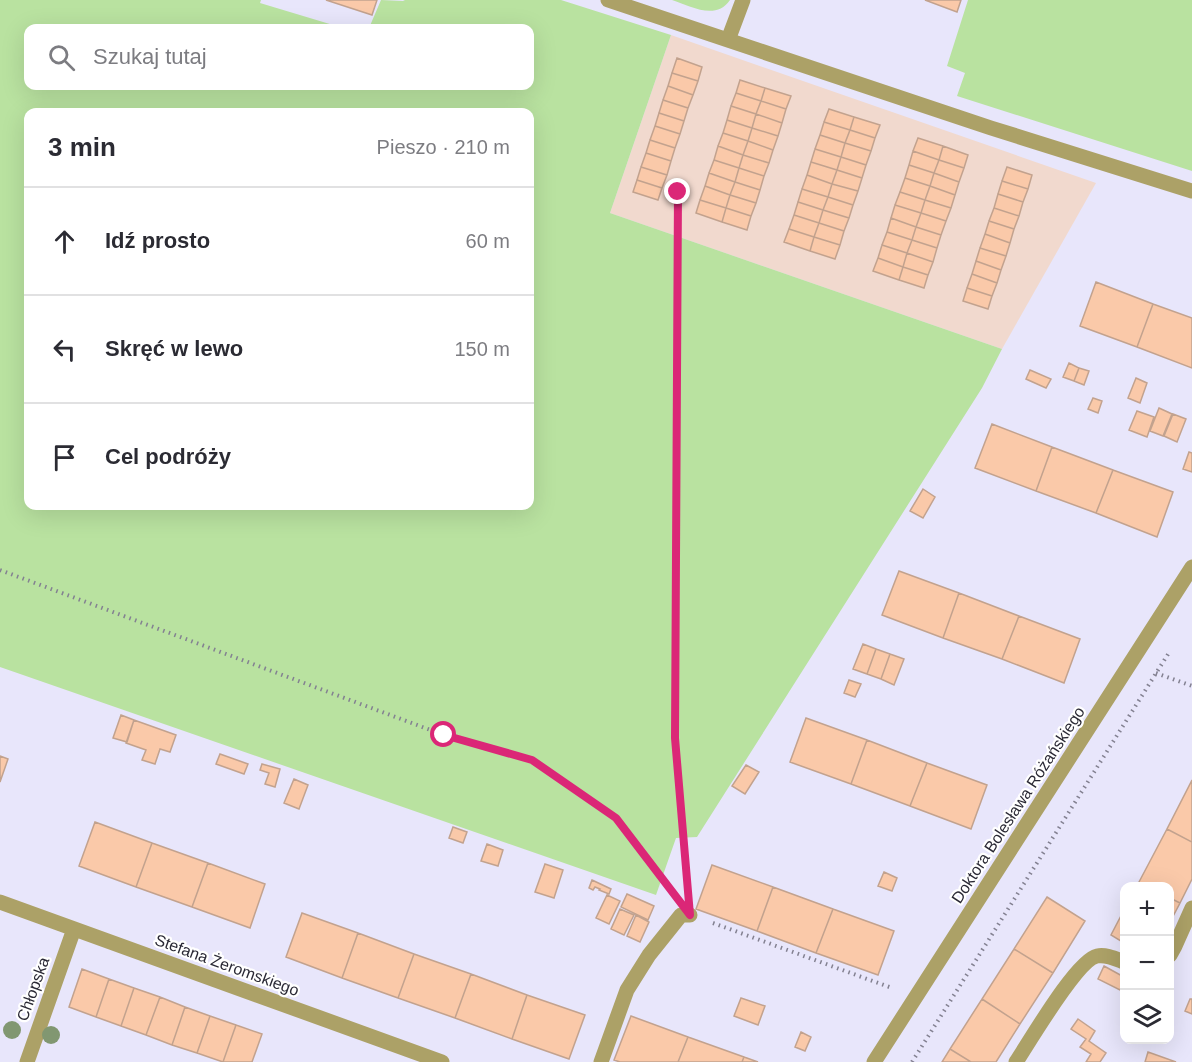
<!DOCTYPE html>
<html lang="pl">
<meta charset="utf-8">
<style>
:root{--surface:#fff;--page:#f2f2f3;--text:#2b2b33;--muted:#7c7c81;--line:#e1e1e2}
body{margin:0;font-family:Helvetica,sans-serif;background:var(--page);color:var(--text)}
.controls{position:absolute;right:18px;bottom:18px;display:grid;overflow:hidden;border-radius:12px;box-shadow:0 6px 24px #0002}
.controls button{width:54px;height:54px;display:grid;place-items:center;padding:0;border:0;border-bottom:2px solid var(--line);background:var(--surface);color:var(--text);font:30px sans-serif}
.stop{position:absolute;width:18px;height:18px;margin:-14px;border:4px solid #db2777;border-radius:50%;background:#fff}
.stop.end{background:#db2777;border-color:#fff;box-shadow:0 2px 6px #0008}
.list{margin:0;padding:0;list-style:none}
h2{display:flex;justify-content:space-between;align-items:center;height:78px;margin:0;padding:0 24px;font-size:26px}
h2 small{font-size:20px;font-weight:400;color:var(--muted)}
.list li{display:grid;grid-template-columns:39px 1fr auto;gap:18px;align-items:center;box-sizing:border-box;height:108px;padding:0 24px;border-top:2px solid var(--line)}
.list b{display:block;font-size:22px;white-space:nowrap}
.list em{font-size:20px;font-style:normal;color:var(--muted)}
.icon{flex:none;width:33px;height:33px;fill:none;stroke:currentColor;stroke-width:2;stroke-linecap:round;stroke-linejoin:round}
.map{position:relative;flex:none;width:1192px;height:1062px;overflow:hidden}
.search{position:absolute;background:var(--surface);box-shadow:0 6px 24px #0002;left:24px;top:24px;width:510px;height:66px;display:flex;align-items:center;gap:15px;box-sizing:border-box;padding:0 21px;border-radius:12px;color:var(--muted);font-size:22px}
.panel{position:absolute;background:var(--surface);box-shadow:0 6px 24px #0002;left:24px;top:108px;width:510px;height:402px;border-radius:12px}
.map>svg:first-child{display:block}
.industrial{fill:#f1d9ce}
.green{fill:#b9e2a0;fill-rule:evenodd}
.building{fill:#fac9a9;stroke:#c2a28e;stroke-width:1.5}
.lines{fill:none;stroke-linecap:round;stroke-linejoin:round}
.path{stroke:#838191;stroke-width:4;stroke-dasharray:1.5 4.5;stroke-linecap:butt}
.minor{stroke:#aca167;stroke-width:15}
.tree{fill:#819771}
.route{stroke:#db2777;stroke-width:8}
.labels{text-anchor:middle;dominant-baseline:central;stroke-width:4.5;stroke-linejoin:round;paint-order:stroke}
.street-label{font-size:16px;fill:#2a2935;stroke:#fff}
</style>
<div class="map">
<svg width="1192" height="1062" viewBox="0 0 1192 1062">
<rect width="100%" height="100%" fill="#e8e6fb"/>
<path class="industrial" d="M671,35L1096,183L1002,349L610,213Z"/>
<path class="green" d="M0,0H261L260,3L343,28H28V86H530V28H369L381,0L403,1L405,0H561L671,35L610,213L1002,349L982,388L697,837L676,838L656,895L0,667ZM28,112H530V506H28Z
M672,0H730C716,21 690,6 672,0Z
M968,0H1192V171L957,96L965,73L947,66Z"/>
<path class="building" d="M326,0H377L372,15Z
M925,0H961L957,12Z
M677,58L702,67L698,81L672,73Z
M672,73L698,81L693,95L668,86Z
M740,80L765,88L761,101L736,93Z
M668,86L693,95L688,108L663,100Z
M765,88L791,96L786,109L761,101Z
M736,93L761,101L756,114L731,106Z
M663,100L688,108L684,121L659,113Z
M761,101L786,109L782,123L756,114Z
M731,106L756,114L752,128L727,120Z
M829,109L854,117L850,130L824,122Z
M659,113L684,121L680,134L655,126Z
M756,114L782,123L778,136L752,128Z
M854,117L880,125L875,138L850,130Z
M727,120L752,128L748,141L723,133Z
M824,122L850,130L845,143L820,135Z
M655,126L680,134L675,148L650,140Z
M752,128L778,136L773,150L748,141Z
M850,130L875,138L871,151L845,143Z
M723,133L748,141L743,155L718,146Z
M820,135L845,143L841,157L815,149Z
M918,138L943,146L939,160L913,151Z
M650,140L675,148L671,161L646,153Z
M748,141L773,150L769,163L743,155Z
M845,143L871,151L866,165L841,157Z
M718,146L743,155L739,168L714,160Z
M943,146L968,155L964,168L939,160Z
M815,149L841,157L837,170L811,162Z
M913,151L939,160L934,173L909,165Z
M646,153L671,161L667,175L641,167Z
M743,155L769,163L764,176L739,168Z
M841,157L866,165L862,178L837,170Z
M714,160L739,168L735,182L709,173Z
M939,160L964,168L959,182L934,173Z
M811,162L837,170L832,184L807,175Z
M909,165L934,173L930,186L905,178Z
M641,167L667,175L662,188L637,180Z
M1007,167L1032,175L1028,189L1002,181Z
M739,168L764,176L760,190L735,182Z
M837,170L862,178L858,191L832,184Z
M709,173L735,182L730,195L705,186Z
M934,173L959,182L955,195L930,186Z
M807,175L832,184L828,197L802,189Z
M905,178L930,186L925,200L900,192Z
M637,180L662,188L658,200L633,192Z
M1002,181L1028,189L1023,202L998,194Z
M735,182L760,190L756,203L730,195Z
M832,184L858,191L853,205L828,197Z
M705,186L730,195L726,208L700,200Z
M930,186L955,195L951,208L925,200Z
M802,189L828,197L823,210L798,202Z
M900,192L925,200L921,213L895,205Z
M998,194L1023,202L1019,216L994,208Z
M730,195L756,203L751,216L726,208Z
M828,197L853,205L849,218L823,210Z
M700,200L726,208L722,222L696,213Z
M925,200L951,208L946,221L921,213Z
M798,202L823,210L819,223L794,215Z
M895,205L921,213L916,227L891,218Z
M726,208L751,216L747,230L722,222Z
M994,208L1019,216L1014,229L989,221Z
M823,210L849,218L844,231L819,223Z
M921,213L946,221L941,235L916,227Z
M794,215L819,223L814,237L789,229Z
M891,218L916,227L912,240L887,232Z
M989,221L1014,229L1010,243L985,234Z
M819,223L844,231L840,245L814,237Z
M916,227L941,235L937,248L912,240Z
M789,229L814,237L810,251L784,242Z
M887,232L912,240L907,253L882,245Z
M985,234L1010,243L1006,256L980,248Z
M814,237L840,245L835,259L810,251Z
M912,240L937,248L933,262L907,253Z
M882,245L907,253L903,267L878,258Z
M980,248L1006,256L1001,270L976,261Z
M907,253L933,262L928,275L903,267Z
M878,258L903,267L899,280L873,271Z
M976,261L1001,270L997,283L972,274Z
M903,267L928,275L924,288L899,280Z
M972,274L997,283L992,296L967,288Z
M1096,282L1153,304L1137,347L1080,326Z
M967,288L992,296L988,309L963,301Z
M1153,304L1192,318V368L1137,347Z
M1069,363L1079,368L1074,381L1063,377Z
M1079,368L1089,371L1084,385L1074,381Z
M1030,370L1051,379L1046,388L1026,379Z
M1136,378L1147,383L1140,403L1128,398Z
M1093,398L1102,401L1098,413L1088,409Z
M1159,408L1172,414L1163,436L1150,431Z
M1137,411L1154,417L1147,437L1129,430Z
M1173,414L1186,419L1177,442L1164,436Z
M992,424L1052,447L1036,491L975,468Z
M1052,447L1113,470L1096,513L1036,491Z
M1189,452L1192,453V472L1183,469Z
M1113,470L1173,492L1157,537L1096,513Z
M923,489L935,497L923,518L910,511Z
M899,571L959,593L943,638L882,615Z
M959,593L1019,616L1002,659L943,638Z
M1019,616L1080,639L1064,683L1002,659Z
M863,644L876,649L867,674L853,669Z
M876,649L890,654L881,679L867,674Z
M890,654L904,659L894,685L881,679Z
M849,680L861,684L855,697L844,693Z
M121,715L134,720L127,742L113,738Z
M806,718L867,740L851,784L790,762Z
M134,720L176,735L170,752L160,749L155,764L142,760L146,750L126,743Z
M867,740L927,763L910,806L851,784Z
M220,754L248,764L244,774L216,764Z
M0,756L8,759L0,782Z
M927,763L987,785L971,829L910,806Z
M262,764L280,769L275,787L265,784L269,773L260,770Z
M746,765L759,772L745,794L732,786Z
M294,779L308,785L299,809L284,803Z
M1192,780V842L1167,829Z
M95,822L152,843L136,887L79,866Z
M453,827L467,832L463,843L449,838Z
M1167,829L1192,842V879L1180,903L1170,898V886H1149L1139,882Z
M152,843L208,863L192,907L136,887Z
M487,844L503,850L498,866L481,861Z
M208,863L265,884L250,928L192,907Z
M545,864L563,870L554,898L535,892Z
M712,865L773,887L757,931L696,909Z
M884,872L897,878L892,891L878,886Z
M592,880L611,889L609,894L599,890L600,889L595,887L593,890L589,888Z
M773,887L833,909L816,953L757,931Z
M627,894L654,906L648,920L621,907Z
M607,895L620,901L609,924L596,918Z
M1047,897L1085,921L1053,973L1014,949Z
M1170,898L1180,903L1170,922Z
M620,909L634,915L624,935L611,929Z
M833,909L894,931L878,975L816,953Z
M1124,910V943L1111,935Z
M302,913L358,933L342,978L286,957Z
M636,915L649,922L640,942L627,936Z
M358,933L414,954L398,998L342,978Z
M1014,949L1053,973L1020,1024L982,999Z
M414,954L471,974L455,1018L398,998Z
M1104,966L1124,977V981L1120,990L1098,979Z
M82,969L109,979L96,1017L69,1007Z
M471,974L527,995L512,1039L455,1018Z
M109,979L134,988L121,1026L96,1017Z
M134,988L160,997L146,1035L121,1026Z
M527,995L585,1015L569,1059L512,1039Z
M160,997L185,1007L172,1045L146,1035Z
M741,998L765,1006L758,1025L734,1016Z
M982,999L1020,1024L996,1062H971L950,1049Z
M1190,999H1192V1014L1185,1011Z
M185,1007L210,1016L197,1053L172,1045Z
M210,1016L236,1025L223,1062L197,1053Z
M631,1016L688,1037L678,1062H620L614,1060Z
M1078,1019L1095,1031L1089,1041L1106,1053L1100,1062H1086L1091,1054L1080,1047L1086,1039L1071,1029Z
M236,1025L262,1034L252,1062H223Z
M801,1032L811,1037L805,1051L795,1047Z
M688,1037L744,1057L742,1062H678Z
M950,1049L971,1062H942Z
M1148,1052L1176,1062H1145Z
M744,1057L758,1062H742Z"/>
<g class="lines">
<path class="path" d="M678,192L675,738L688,893
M0,570L444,735L532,760L616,818L673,893
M1156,673L1192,686
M713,923L892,988
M912,1062L1170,651"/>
<path class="minor" d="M608,0L991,128L1192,191
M728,40L743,0
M0,902L442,1062
M1170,955L1175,946L1192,908
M27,1062L74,929
M601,1062L627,990L649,955L681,915H690
M874,1062L1192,567
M1016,1062C1030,1041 1077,960 1097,956C1106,954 1116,959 1124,962"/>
</g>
<g class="tree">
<circle cx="12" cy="1030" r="9"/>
<circle cx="51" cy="1035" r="9"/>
</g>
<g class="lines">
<path class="route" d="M444,735L532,760L616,818L690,915L675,738L678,192"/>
</g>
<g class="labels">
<g class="street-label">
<text transform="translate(1018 805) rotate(-57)">Doktora Bolesława Różańskiego</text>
<text transform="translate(227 965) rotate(20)">Stefana Żeromskiego</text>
<text transform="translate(33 989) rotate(-70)">Chłopska</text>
</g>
</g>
</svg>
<div class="controls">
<button>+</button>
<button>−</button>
<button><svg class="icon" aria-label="layers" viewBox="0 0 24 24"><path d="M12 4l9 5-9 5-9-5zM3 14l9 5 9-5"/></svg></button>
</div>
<div class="stop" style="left:444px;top:735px"></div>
<div class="stop end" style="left:678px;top:192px"></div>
<div class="search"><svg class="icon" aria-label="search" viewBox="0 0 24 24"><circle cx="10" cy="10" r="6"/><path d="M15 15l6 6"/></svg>Szukaj tutaj</div>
<section class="panel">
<h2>3 min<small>Pieszo · 210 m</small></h2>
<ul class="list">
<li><svg class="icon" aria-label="ahead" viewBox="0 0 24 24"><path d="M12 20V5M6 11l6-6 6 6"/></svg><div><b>Idź prosto</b></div><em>60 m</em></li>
<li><svg class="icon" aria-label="left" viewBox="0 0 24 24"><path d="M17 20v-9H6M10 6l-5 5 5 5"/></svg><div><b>Skręć w lewo</b></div><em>150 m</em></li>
<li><svg class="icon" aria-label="arrive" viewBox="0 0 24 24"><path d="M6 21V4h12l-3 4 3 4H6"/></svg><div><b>Cel podróży</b></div></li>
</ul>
</section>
</div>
